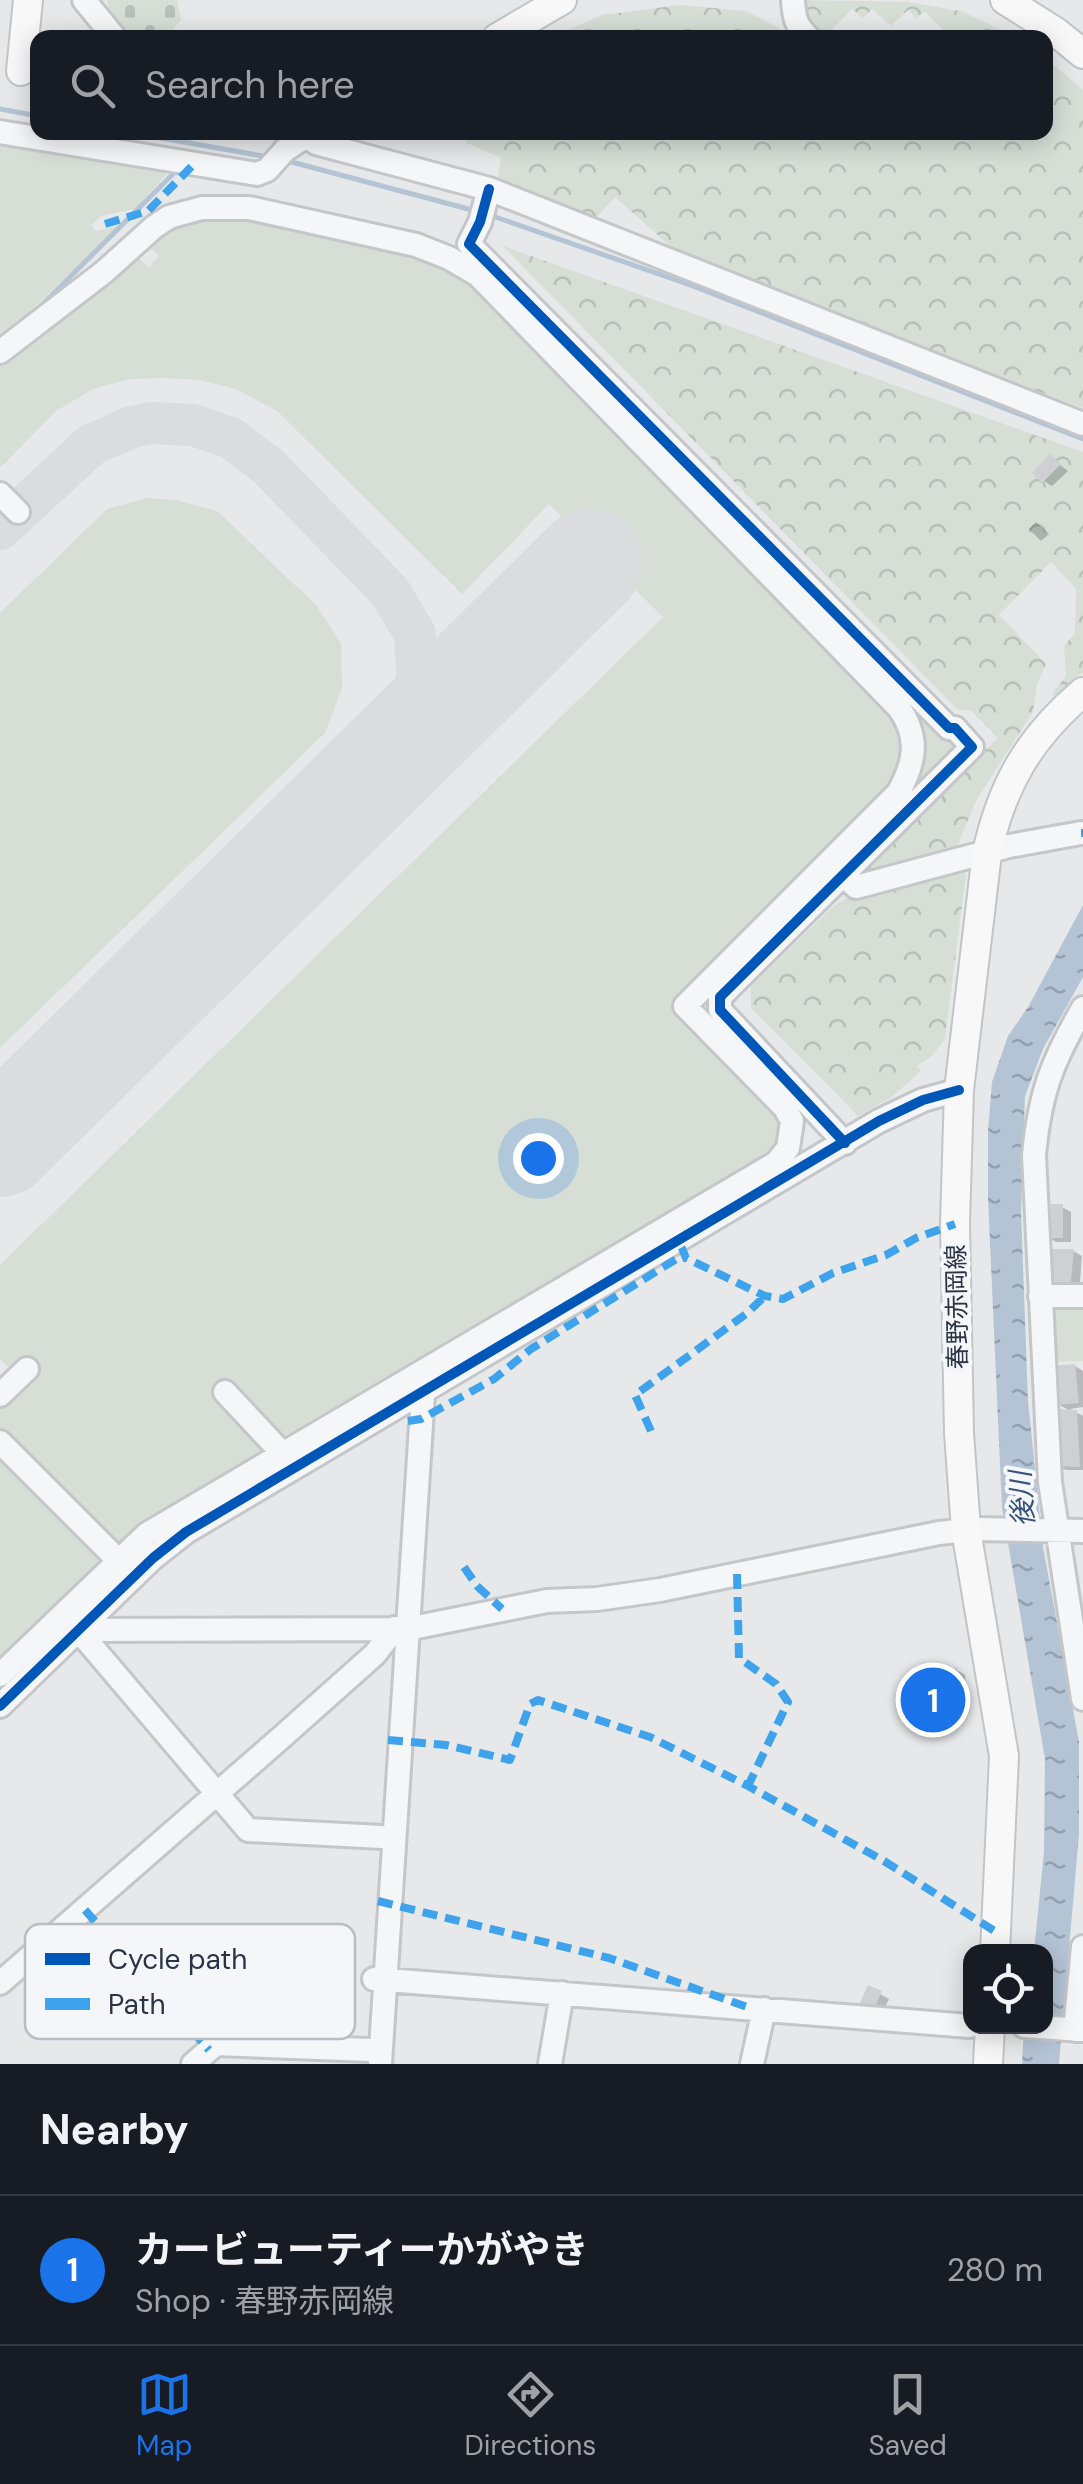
<!DOCTYPE html>
<meta charset="utf-8">
<style>
:root{--surface:#171b24;--page:#242831;--text:#f1f3f6;--muted:#9ea1a6;--line:#363941;--accent:#1a73e8}
body{margin:0;font-family:"DM Sans","Noto Sans JP",sans-serif;background:var(--page);color:var(--text)}
.controls{position:absolute;right:30px;bottom:30px;display:grid;overflow:hidden;border-radius:20px;box-shadow:0 5px 25px #0003}
.controls button{width:90px;height:90px;display:grid;place-items:center;padding:0;border:0;border-bottom:2px solid var(--line);background:var(--surface);color:var(--text);font:50px sans-serif}
.you{position:absolute;left:538px;top:1158px;width:35px;height:35px;margin:-25px;border:8px solid #fff;border-radius:50%;background:#1a73e8;box-shadow:0 0 0 15px #1a73e833}
.badge{display:grid;place-items:center;width:65px;height:65px;border-radius:50%;background:var(--accent);color:#fff;font-size:32px;font-weight:700}
.pin{position:absolute;translate:-50% -50%;border:5px solid #fff;box-shadow:0 2px 10px #0006}
.list{margin:0;padding:0;list-style:none}
h2{display:flex;justify-content:space-between;align-items:center;height:130px;margin:0;padding:0 40px;font-size:42px}
h2 small{font-size:32px;font-weight:400;color:var(--muted)}
.list li{display:grid;grid-template-columns:65px 1fr auto;gap:30px;align-items:center;box-sizing:border-box;height:150px;padding:0 40px;border-top:2px solid var(--line)}
.list b{display:block;font-size:38px;white-space:nowrap}
.list p{margin:0;font-size:32px;white-space:nowrap;color:var(--muted)}
.list em{font-size:32px;font-style:normal;color:var(--muted)}
.icon{flex:none;width:55px;height:55px;fill:none;stroke:currentColor;stroke-width:2;stroke-linecap:round;stroke-linejoin:round}
.map{position:relative;flex:none;width:1083px;height:2064px;overflow:hidden}
.search{position:absolute;background:var(--surface);box-shadow:0 5px 25px #0003;left:30px;right:30px;top:30px;height:110px;display:flex;align-items:center;gap:25px;box-sizing:border-box;padding:0 35px;border-radius:20px;color:var(--muted);font-size:38px}
.sheet{height:280px;background:var(--surface)}
nav{display:flex;justify-content:space-around;align-items:center;box-sizing:border-box;height:140px;border-top:2px solid var(--line);background:var(--surface);font-size:28px;color:var(--muted)}
nav a{display:grid;justify-items:center;gap:5px}
nav .on{color:var(--accent)}
.map>svg:first-child{display:block}
.grass{fill:#d6ded6}
.forest{fill:url(#forest-crowns)}
.cemetery{fill:url(#cemetery-stones)}
.water{fill:url(#water-ripples)}
.shadow{fill:#0003}
.lines{fill:none;stroke-linecap:round;stroke-linejoin:round}
.stream{stroke:#b4c4d5;stroke-width:5}
.taxiway{stroke:#dadcde;stroke-width:42}
.runway{stroke:#dadcde;stroke-width:108}
.building{fill:#ced0d3}
.minor-casing{stroke:#c4c6c8;stroke-width:28}
.major-casing{stroke:#c2c5c8;stroke-width:32}
.minor{stroke:#f5f6f7;stroke-width:22}
.major{stroke:#f8f8f8;stroke-width:28}
.quiet{stroke:#3ea3ec;stroke-width:8;stroke-dasharray:15 8;stroke-linecap:butt}
.cycleway-casing{stroke:#f4f6f9;stroke-width:16}
.cycleway{stroke:#0057b8;stroke-width:10}
.labels{text-anchor:middle;dominant-baseline:central;stroke-width:8;stroke-linejoin:round;paint-order:stroke}
.street-label{font-size:25px;fill:#2b3445;stroke:#f4f6f9}
.water-label{font-size:28px;font-style:italic;fill:#34527a;stroke:#f4f6f9}
.key{fill:#f4f6f9;stroke:#b8bcc3;stroke-width:2.5}
.key-label{font-size:28px;fill:#2b3445}
</style>
<div class="map">
<svg width="1083" height="2064" viewBox="0 0 1083 2064">
<defs>
<pattern id="forest-crowns" width="20" height="18" patternUnits="userSpaceOnUse" patternTransform="scale(2.5)"><rect width="20" height="18" fill="#d6ded6"/><path d="M2 6a3 3 0 1 1 6 0M12 15a3 3 0 1 1 6 0" fill="none" stroke="#b8bfb9"/></pattern>
<pattern id="cemetery-stones" width="16" height="16" patternUnits="userSpaceOnUse" patternTransform="scale(2.5)"><rect width="16" height="16" fill="#d6ded6"/><path d="M2 7V4a2 2 0 0 1 4 0v3zM10 15v-3a2 2 0 0 1 4 0v3z" fill="#b8bfb9"/></pattern>
<pattern id="water-ripples" width="26" height="14" patternUnits="userSpaceOnUse" patternTransform="scale(2.5)"><rect width="26" height="14" fill="#b4c4d5"/><path d="M2 4q2-2 4 0t4 0M15 11q2-2 4 0t4 0" fill="none" stroke="#93a0af"/></pattern>
</defs>
<rect width="100%" height="100%" fill="#e6e8ea"/>
<path class="grass" d="M0,139L167,174L135,209L101,216L91,225L96,231L120,226L28,313L0,333Z
M213,213L414,250L461,271L903,724L900,784L671,1005L782,1112L785,1146L122,1545H112L0,1434V1402L14,1373L0,1359V1265L663,617L549,504L462,594L277,411L236,389L199,380L165,378L130,379L93,389L56,411L0,468V364L117,277L136,256L149,267L159,256L148,246L181,221Z
M147,498L176,500L217,511L316,605L341,643L342,688L325,733L0,1048V613L107,509Z
M916,708L963,750L902,811C922,774 932,748 916,708Z
M1040,1296H1083V1361L1044,1362Z
M0,1447L106,1560L0,1672Z"/>
<path class="forest" d="M803,0L908,2L961,11L1016,37H935L942,29L924,11L917,18L908,10L891,26L872,9L863,18L852,9L825,37H819L801,19Z
M680,5L746,11L796,37L551,38L602,15Z
M1046,58L1083,90V408L686,260L615,197L594,220L497,184L501,158L467,143L466,133L1046,132Z
M503,246L1083,452V672L1054,696L1052,694L1066,676L1064,646L1075,633L1076,589L1051,562L999,615L1046,664L1037,684L1033,712L977,799L955,851L863,881L856,872L998,738L971,711L957,709Z
M960,867L966,874L945,1039L931,1057L917,1066L921,1071L890,1098L858,1116L751,1008V986L835,905L857,892Z"/>
<path class="cemetery" d="M107,0H177L181,20L167,37H138L111,19Z"/>
<path class="water" d="M1083,905V977L1043,1049L1025,1096L1021,1212L1028,1401L1043,1547L1079,1742V1834L1059,2064H1022L1024,2027L1046,2026V1952L1034,1951L1044,1852L1045,1759L1002,1508L988,1198V1131L992,1082L1008,1036L1028,1007Z"/>
<path class="shadow" d="M1050,457L1068,471L1052,486L1044,481Z
M1036,522L1049,534L1041,541L1029,529Z
M1062,1207L1071,1212V1242H1056L1048,1237Z
M1073,1251L1082,1256L1079,1294L1054,1278Z
M1075,1366L1083,1371V1407L1070,1409L1083,1416V1470H1066L1057,1465L1072,1412L1058,1404Z
M957,1670L965,1675L968,1715L945,1717L936,1712Z
M880,1994L889,1999L882,2013L871,2009Z"/>
<g class="lines">
<path class="stream" d="M0,109L38,116
M128,132L268,157
M284,160L476,211
M487,214L693,286L1083,439
M35,312L179,168"/>
<path class="taxiway" d="M0,529L91,445L132,427L152,423L193,425L231,438L269,467L390,592L415,634L418,691L397,756L380,769"/>
<path class="runway" d="M0,1143L589,563"/>
</g>
<path class="building" d="M1050,454L1061,464L1042,483L1032,473Z
M1051,1204H1063V1238H1045V1215H1051Z
M1051,1249H1074L1070,1291H1044L1051,1275Z
M1075,1364L1079,1403L1055,1405L1051,1366Z
M1056,1409L1077,1410L1080,1467L1055,1466Z
M957,1668L960,1711L934,1713L931,1669Z
M868,1985L882,1991L873,2011L859,2005Z"/>
<g class="lines">
<defs>
<path id="minor" d="M84,0L115,38
M793,0C794,18 796,26 809,38
M0,132L257,174L267,170L285,150L308,135
M307,132L316,143L489,189L1083,424
M489,189L480,222L469,244L949,728H955L972,747L720,997V1010L845,1143
M0,352L104,272L154,227L169,217L202,208H249L416,245L449,258L478,275L899,708C920,738 915,763 898,793L685,1006L785,1108L792,1121L788,1148L776,1163L147,1534L0,1675
M0,494L18,512
M845,876L856,887L1009,846L1081,833
M1083,1008C1052,1062 1040,1092 1034,1155L1050,1482L1083,1699
M1040,1296H1083
M225,1392L283,1454
M0,1395L27,1369
M0,1442L118,1560
M78,1630L407,1629L547,1601L597,1599L660,1590L939,1533L976,1529L1083,1531
M78,1630L248,1830L382,1837
M0,1706L153,1558L186,1532L879,1121L923,1100L959,1090
M374,1979L970,2026
M0,1983L283,1736L375,1654L395,1628
M1024,2026L1083,2030
M1075,2030L1083,1947
M193,2064L216,2044L369,2050
M380,2064L423,1394
M550,2064L562,1993
M752,2064L764,2009"/>
<path id="major" d="M1005,0L1056,32L1083,54
M497,38L562,0
M21,71L28,0
M995,1952L1004,1756L966,1530L959,1433L955,1224L959,1090L987,853C1002,784 1030,737 1083,692
M988,2064L990,2026"/>
</defs>
<use href="#minor" class="minor-casing"/>
<use href="#major" class="major-casing"/>
<use href="#minor" class="minor"/>
<use href="#major" class="major"/>
<path class="quiet" d="M105,224L148,211L195,163
M1081,833H1083
M681,1246L686,1258L765,1296L783,1299L833,1273L886,1255L916,1238L955,1224
M408,1421L421,1419L494,1379L531,1349L678,1258H686
M651,1431L635,1395L746,1314L765,1296
M464,1567L477,1586L502,1609
M737,1574L739,1658L776,1684L788,1702L748,1786
M388,1740L446,1745L510,1760L530,1704L538,1700L650,1737L748,1786L884,1861L996,1932
M378,1901L609,1958L747,2007
M85,1910L209,2050"/>
<defs>
<path id="cycleway" d="M489,189L480,222L469,244L949,728H955L972,747L720,997V1010L845,1143
M0,1706L153,1558L186,1532L879,1121L923,1100L959,1090"/>
</defs>
<use href="#cycleway" class="cycleway-casing"/>
<use href="#cycleway" class="cycleway"/>
</g>
<g class="labels">
<g class="street-label">
<text transform="translate(957 1307) rotate(-91)">春野赤岡線</text>
</g>
<g class="water-label">
<text transform="translate(1022 1499) rotate(-94)">後川</text>
</g>
</g>
<rect x="25" y="1924" width="330" height="115" rx="15" class="key"/>
<rect x="45" y="1953" width="45" height="12" fill="#0057b8"/>
<rect x="45" y="1998" width="45" height="12" fill="#3ea3ec"/>
<g class="key-label">
<text x="108" y="1969">Cycle path</text>
<text x="108" y="2014">Path</text>
</g>
</svg>
<div class="controls">
<button><svg class="icon" aria-label="locate" viewBox="0 0 24 24"><circle cx="12" cy="12" r="6"/><path d="M12 2v4M12 18v4M2 12h4M18 12h4"/></svg></button>
</div>
<div class="you"></div>
<div class="pin badge" style="left:933px;top:1700px">1</div>
<div class="search"><svg class="icon" aria-label="search" viewBox="0 0 24 24"><circle cx="10" cy="10" r="6"/><path d="M15 15l6 6"/></svg>Search here</div>
</div>
<section class="sheet">
<h2>Nearby<small></small></h2>
<ul class="list">
<li><span class="badge">1</span><div><b>カービューティーかがやき</b><p>Shop · 春野赤岡線</p></div><em>280 m</em></li>
</ul>
</section>
<nav>
<a class="on"><svg class="icon" aria-label="map" viewBox="0 0 24 24"><path d="M3 6l6-2 6 2 6-2v14l-6 2-6-2-6 2zM9 4v14M15 6v14"/></svg>Map</a>
<a><svg class="icon" aria-label="directions" viewBox="0 0 24 24"><path d="M12 3l9 9-9 9-9-9zM9 14v-3h6M13 9l2 2-2 2"/></svg>Directions</a>
<a><svg class="icon" aria-label="saved" viewBox="0 0 24 24"><path d="M7 4h10v16l-5-4-5 4z"/></svg>Saved</a>
</nav>
